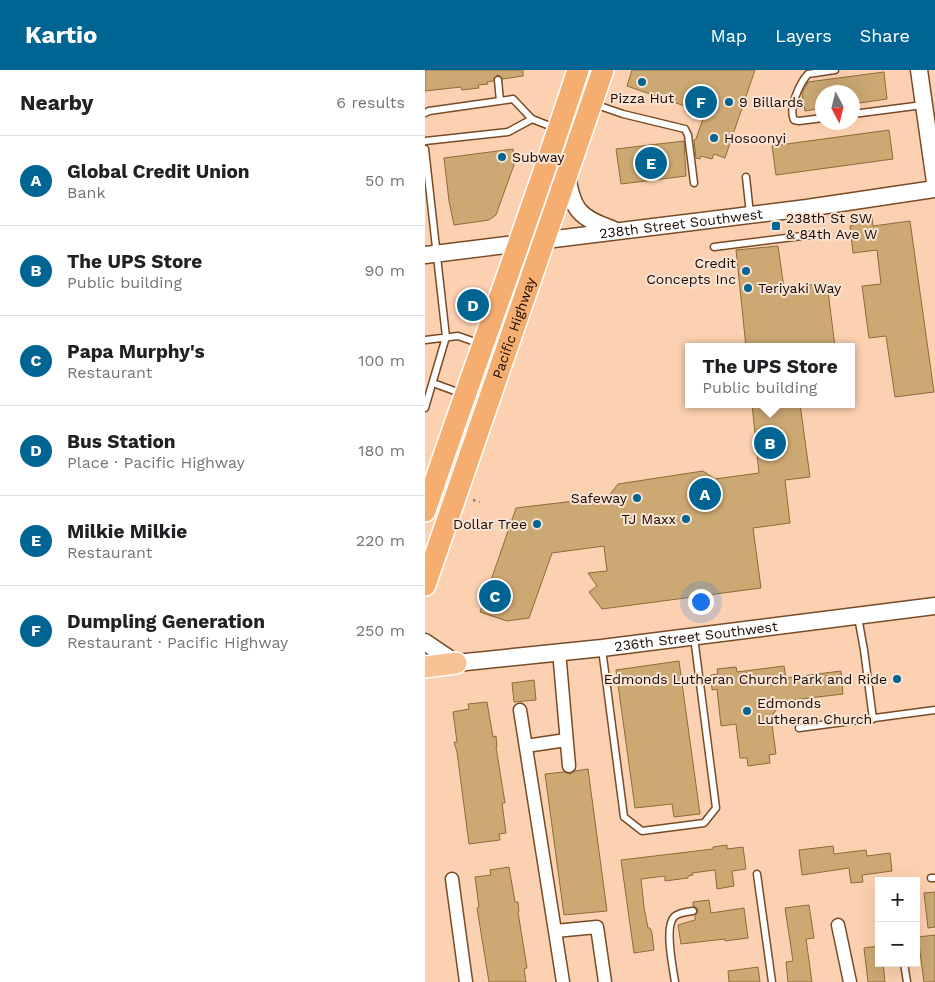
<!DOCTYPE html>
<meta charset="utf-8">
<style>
:root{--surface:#fff;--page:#f2f2f2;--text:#202124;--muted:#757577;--line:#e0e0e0;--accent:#006593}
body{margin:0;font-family:"Work Sans",sans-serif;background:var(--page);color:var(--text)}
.controls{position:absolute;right:15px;bottom:15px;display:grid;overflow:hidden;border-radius:0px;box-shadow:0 5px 20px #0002}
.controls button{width:45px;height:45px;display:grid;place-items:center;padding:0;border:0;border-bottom:1px solid var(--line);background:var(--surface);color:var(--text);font:25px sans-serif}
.compass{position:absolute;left:390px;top:15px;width:45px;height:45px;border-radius:50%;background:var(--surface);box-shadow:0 5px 20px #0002;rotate:173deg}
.you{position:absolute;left:275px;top:531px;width:18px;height:18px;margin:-12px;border:4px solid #fff;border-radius:50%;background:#1a73e8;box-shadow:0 0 0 8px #1a73e833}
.badge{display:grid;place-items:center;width:32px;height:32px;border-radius:50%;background:var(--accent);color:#fff;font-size:16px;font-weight:700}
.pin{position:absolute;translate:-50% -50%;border:2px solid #fff;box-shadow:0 1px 5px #0006}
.popup{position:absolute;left:260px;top:273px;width:170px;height:65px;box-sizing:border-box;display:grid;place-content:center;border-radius:0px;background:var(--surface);filter:drop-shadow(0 1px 4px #0005);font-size:16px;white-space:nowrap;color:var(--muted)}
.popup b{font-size:19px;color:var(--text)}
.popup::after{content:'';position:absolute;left:50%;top:100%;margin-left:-10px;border:10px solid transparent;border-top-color:var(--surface)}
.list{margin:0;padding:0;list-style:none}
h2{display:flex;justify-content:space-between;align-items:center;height:65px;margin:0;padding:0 20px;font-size:21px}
h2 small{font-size:16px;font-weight:400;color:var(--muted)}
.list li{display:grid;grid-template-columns:32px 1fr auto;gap:15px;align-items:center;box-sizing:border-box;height:90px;padding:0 20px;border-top:1px solid var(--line)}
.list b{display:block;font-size:19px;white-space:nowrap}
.list p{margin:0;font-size:16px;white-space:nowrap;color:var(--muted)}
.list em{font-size:16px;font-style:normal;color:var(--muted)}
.map{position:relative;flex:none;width:510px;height:912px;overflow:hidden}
header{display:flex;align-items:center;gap:30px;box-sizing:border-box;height:70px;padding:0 25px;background:var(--accent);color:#fff}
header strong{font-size:24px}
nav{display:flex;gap:28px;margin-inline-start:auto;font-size:18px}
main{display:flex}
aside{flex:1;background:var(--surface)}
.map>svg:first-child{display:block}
.building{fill:#cca973;stroke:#8c6c37}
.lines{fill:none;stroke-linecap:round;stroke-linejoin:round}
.service-casing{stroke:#794b25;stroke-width:9}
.minor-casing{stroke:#794b25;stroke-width:15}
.tertiary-casing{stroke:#794b25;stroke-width:19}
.primary-casing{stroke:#fff;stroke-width:24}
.trunk-casing{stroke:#fff;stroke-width:24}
.path{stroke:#a1806a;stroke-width:2.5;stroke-dasharray:2.5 4;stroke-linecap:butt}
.service{stroke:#fff;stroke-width:6}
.minor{stroke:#fff;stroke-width:12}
.tertiary{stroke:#fff;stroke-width:16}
.primary{stroke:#f8c294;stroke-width:21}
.trunk{stroke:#f6ae70;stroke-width:21}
.poi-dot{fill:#006593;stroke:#f9e3d3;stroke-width:2}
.labels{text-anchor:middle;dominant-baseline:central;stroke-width:4;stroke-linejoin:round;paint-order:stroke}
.poi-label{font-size:14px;fill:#190800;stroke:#f9e3d3;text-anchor:start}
.street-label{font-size:14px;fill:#190800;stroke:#f9e3d3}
</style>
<header>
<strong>Kartio</strong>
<nav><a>Map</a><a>Layers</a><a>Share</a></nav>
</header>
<main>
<aside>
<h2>Nearby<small>6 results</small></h2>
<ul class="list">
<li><span class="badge">A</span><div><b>Global Credit Union</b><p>Bank</p></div><em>50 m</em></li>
<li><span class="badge">B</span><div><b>The UPS Store</b><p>Public building</p></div><em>90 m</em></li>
<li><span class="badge">C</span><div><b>Papa Murphy's</b><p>Restaurant</p></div><em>100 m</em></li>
<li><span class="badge">D</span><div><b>Bus Station</b><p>Place · Pacific Highway</p></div><em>180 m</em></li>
<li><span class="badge">E</span><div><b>Milkie Milkie</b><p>Restaurant</p></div><em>220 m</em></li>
<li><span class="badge">F</span><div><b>Dumpling Generation</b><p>Restaurant · Pacific Highway</p></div><em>250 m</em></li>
</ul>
</aside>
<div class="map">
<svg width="510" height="912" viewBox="0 0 510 912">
<rect width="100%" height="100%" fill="#fcd1b1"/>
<path class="building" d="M0,0H98V6L78,9L75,6L72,5L69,8L68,11L62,12L63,14L53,15L54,18L37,20L36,17L0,21Z
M207,0H330L300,88L289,84L287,89L276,86L275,89L271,88L269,70L271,69L280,43L202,16Z
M459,2L462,29L428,34V22H398V38L380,41L377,23L383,12Z
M464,60L468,89L351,105L347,76Z
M259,71L261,106L196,114L191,79Z
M88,79L90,92L71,145L64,150L29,155L24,131L19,88Z
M447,147L448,156L485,151L509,322L470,327L461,266L444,268L437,216L456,214L452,180L428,183L425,156L431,154L430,149Z
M353,176L359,218L402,213L410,277H321L311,180Z
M327,334H375L385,407L360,410L365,453L328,458L336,518L177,539L164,522L172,516L163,503L182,501L179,476L127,483L104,548L82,551L55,542L91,438L183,427L193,414L278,401L290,409L334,403Z
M254,591L275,744L249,747L247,734L210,738L191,600Z
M359,596L361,608L416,601L418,624L367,630L368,634L355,635L346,647L351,684L344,685L345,693L323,696L322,688H315L311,654L296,656L292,619L287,620L286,605L293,604L292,599L311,597L312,602Z
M109,610L111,630L89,632L87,613Z
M62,632L68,667L71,666L72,677H71L80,733H77L81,763L74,764L75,770L44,774L32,682L29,672H32L28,642L44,639L43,634Z
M163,699L182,841L139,845L120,704L139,702L145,704L150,701Z
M302,775V779L318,777L321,799L307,801L309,816L292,819L290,800L267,803L268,805L263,806V808L240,811V806L216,809L219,837L223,858H225L227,863L229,880L209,883L196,790L288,779V777Z
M408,776L409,784L441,780L442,786L465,783L467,801L437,805L438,812L426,813L424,798L377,805L374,780Z
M84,797L90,832H93L94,842H93L102,898L99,899L101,912H64L52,838L54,837L50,807L66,805L65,800Z
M510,822V857L503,858L499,823Z
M284,830L286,843L319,838L323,868L300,871V869L256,874L253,855L270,850V846L273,841L272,838L268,836V832Z
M384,835L389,868L381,869L387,912H363L361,892L368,891L360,838Z
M510,865V912H499L493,867Z
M454,876V893H458L460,912H443L439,878Z
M333,897L335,912H304L303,901Z"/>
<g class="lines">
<defs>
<path id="service" d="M73,10L75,31
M169,34L198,44L260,59L263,65L269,113
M0,43L4,41L88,29L107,49L130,58
M428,44L498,35
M398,48L374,51L369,50C363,38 375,13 383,4L410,0
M0,71L83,62L107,49
M0,79L21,267L0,338
M321,107L325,144
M289,177L385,165
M0,270L33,266L56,274
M8,313L38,324
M433,547L439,580L448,649
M177,579L199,747L217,761L279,753L291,738L269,567
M374,658L510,640
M332,804L347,912
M506,808H510
M479,893L482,912
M250,912C248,898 239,857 249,847C254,842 262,842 268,841"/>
<path id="minor" d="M134,581L144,696
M95,640L138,912
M101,676L141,670
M27,809L41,912
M413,855L425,912
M130,861L172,857L180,912"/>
<g id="tertiary">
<path d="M494,0L510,112"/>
<path d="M142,105C147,139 154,148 187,159"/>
<path id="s1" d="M0,185L382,138L510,119"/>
<path id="s2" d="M0,572L31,593L177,578L510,536"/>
</g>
<path id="primary" d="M0,597L31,593"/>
<g id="trunk">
<path d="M0,441C50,293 105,148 153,0"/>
<path id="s3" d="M0,515L178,0"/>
</g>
</defs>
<use href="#service" class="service-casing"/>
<use href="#minor" class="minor-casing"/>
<use href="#tertiary" class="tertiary-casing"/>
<use href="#primary" class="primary-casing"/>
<use href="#trunk" class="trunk-casing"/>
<path class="path" d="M48,430L55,432"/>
<use href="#service" class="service"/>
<use href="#minor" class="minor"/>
<use href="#tertiary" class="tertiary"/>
<use href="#primary" class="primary"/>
<use href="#trunk" class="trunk"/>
</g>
<g class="poi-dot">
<circle cx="217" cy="12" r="5"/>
<circle cx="304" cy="32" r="5"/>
<circle cx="289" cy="68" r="5"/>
<circle cx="77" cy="87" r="5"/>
<rect x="346" y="151" width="10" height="10" rx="2.5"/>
<circle cx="321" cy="201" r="5"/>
<circle cx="323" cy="218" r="5"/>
<circle cx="212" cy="428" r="5"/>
<circle cx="261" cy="449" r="5"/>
<circle cx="112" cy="454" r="5"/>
<circle cx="472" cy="609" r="5"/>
<circle cx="322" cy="641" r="5"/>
</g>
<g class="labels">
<g class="poi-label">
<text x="217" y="28" text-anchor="middle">Pizza Hut</text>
<text x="314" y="32">9 Billards</text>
<text x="299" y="68">Hosoonyi</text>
<text x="87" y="87">Subway</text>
<text x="361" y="148">238th St SW<tspan x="361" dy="16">&amp; 84th Ave W</tspan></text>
<text x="311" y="193" text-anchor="end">Credit<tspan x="311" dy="16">Concepts Inc</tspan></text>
<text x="333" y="218">Teriyaki Way</text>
<text x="202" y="428" text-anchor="end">Safeway</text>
<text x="251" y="449" text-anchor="end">TJ Maxx</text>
<text x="102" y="454" text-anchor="end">Dollar Tree</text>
<text x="462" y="609" text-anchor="end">Edmonds Lutheran Church Park and Ride</text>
<text x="332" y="633">Edmonds<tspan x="332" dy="16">Lutheran Church</tspan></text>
</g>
<g class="street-label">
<text stroke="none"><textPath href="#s1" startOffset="258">238th Street Southwest</textPath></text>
<text stroke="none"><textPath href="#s3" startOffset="272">Pacific Highway</textPath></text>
<text stroke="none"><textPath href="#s2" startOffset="279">236th Street Southwest</textPath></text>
</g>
</g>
</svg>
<div class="controls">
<button>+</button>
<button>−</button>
</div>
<svg class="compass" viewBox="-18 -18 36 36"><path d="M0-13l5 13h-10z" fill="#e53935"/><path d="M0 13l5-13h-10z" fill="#757577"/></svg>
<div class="you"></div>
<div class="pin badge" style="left:280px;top:424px">A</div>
<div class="pin badge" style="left:345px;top:373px">B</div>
<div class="popup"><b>The UPS Store</b>Public building</div>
<div class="pin badge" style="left:70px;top:526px">C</div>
<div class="pin badge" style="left:48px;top:235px">D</div>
<div class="pin badge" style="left:226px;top:93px">E</div>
<div class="pin badge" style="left:276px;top:32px">F</div>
</div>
</main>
